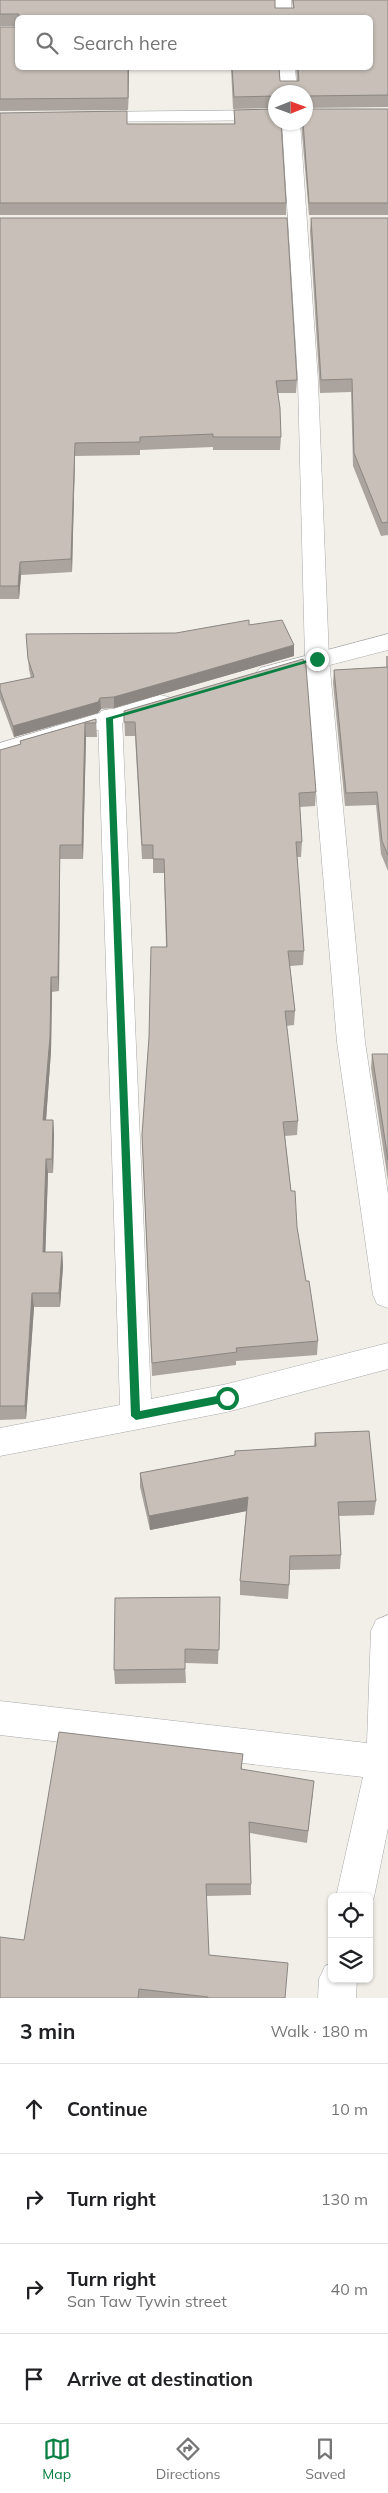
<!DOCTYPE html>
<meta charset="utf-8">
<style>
:root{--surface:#fff;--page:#f6f6f6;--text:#202124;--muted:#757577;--line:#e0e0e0;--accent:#0b8043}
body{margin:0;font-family:Mulish,sans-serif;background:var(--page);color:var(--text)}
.controls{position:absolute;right:15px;bottom:15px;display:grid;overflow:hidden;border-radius:8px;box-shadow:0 1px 4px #0004}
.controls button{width:45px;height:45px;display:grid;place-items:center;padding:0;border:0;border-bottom:1px solid var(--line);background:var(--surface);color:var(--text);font:25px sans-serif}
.compass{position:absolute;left:268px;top:85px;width:45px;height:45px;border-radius:50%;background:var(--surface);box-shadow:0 1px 4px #0004;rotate:89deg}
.stop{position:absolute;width:15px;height:15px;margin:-11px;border:4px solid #0b8043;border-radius:50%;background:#fff}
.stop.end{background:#0b8043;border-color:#fff;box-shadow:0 1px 5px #0008}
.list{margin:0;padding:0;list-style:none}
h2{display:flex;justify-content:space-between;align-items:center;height:65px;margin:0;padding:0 20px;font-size:21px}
h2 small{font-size:16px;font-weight:400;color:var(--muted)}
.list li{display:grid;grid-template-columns:32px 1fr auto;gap:15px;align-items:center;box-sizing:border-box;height:90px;padding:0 20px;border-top:1px solid var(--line)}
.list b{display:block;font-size:19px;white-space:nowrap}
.list p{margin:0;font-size:16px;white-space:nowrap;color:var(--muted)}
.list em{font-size:16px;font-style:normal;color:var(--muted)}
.icon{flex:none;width:28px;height:28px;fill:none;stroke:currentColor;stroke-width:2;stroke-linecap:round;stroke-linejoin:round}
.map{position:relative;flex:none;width:388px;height:1998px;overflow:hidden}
.search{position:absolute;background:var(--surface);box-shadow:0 1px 4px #0004;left:15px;right:15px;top:15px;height:55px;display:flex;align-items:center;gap:12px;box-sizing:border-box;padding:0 18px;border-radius:8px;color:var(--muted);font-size:19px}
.sheet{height:425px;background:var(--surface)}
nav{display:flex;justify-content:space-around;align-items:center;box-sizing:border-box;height:70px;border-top:1px solid var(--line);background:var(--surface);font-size:14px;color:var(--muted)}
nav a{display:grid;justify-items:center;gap:2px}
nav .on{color:var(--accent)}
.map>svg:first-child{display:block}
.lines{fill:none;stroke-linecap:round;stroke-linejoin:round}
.minor-casing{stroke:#a9a9a9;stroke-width:1}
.tertiary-casing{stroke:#a9a9a9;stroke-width:1}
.minor{fill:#fff;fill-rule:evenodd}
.tertiary{fill:#fff;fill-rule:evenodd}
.wall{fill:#aba49e}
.shaded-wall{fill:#8b8681}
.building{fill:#c7bfb8;stroke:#8b8681}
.route{fill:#0b8043}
</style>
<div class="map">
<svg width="388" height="1998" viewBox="0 0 388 1998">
<rect width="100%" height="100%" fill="#f2efe9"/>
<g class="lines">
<defs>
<path id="minor" d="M275,0H291L292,18H276Z
M278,68H295L297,92H281Z
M272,110L276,111V119L272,120L90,122L84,121L81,117L84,113L90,112Z
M282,122H300L318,381L329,659L365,1042L388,1194V1308L377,1304L373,1295L337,1042L305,659L298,381Z
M110,709L119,711L122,717L151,1399L227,1384L388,1343V1369L227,1412L0,1456V1428L120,1405L98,717L101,711Z
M388,1615V1828L374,1897L369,1908V1897H336L363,1777L0,1735V1701L367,1743L371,1631L376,1620Z
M332,1963V1979H357L356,1998H318L319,1979L325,1966Z"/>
<path id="tertiary" d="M388,634V650L268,681L260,678L256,673L260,668Z
M160,695L169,697L172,703L169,709L0,759V743Z"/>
</defs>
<use href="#minor" class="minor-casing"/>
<use href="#tertiary" class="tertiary-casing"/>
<use href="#minor" class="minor"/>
<use href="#tertiary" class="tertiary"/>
</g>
<path class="wall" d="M0,0L275,8H293L292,0H388V107L306,108V109H388V215H309L301,122H306V92H276V108L233,109L231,68H279L280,81H297L296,68H370V18H18V26H0Z
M0,27L18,68H129L128,110L0,111Z
M234,110L286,203V215H0V113L128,124H234Z
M0,218L297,380L296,393H278L281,437L280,450H213V447L140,450V455L75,456L72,572L21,575L19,599H0Z
M311,218H388V535L381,536L353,466L351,392L320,393L310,231Z
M249,625L294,656L114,708L101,709L98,713L14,737L0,699V684L31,678L29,670L26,634L176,633Z
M386,656H388V871L381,854L376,805L345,806L333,683L334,670L386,667Z
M124,711L316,792L315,806L300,807L302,842L301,857H297L304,951L303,965L290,966L295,1011L294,1025L286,1026L298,1121L297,1135L285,1136L291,1191L306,1281L318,1341L317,1355L236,1361V1365L152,1376L142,1135L166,947L164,873H153V859H142L135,736H125Z
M96,719L97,737H86L83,859H60L59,991L52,992L51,1051L46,1120H53L54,1134L53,1173H48L45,1252H62L63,1266L60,1307H34L26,1419L0,1420V750L20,745V741Z
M372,1054H388V1181L371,1068Z
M315,1433L376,1501L374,1515L339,1516L341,1555L340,1569L290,1570L288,1599L240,1595V1581L246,1511L150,1530L140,1487V1473L235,1455V1451L314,1446Z
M220,1597L218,1664L185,1663L186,1683L115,1684L114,1670Z
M242,1766V1769L313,1793L307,1843L250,1833L251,1884V1895L206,1896L209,1955L285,1998H0L24,1940Z"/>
<path class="shaded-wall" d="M128,68H129L128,110Z
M75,443V456L72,572L71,559Z
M20,562L21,575L19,599L18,586Z
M294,645V656L114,708V697Z
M100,698L101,709L98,713L14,737L13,726Z
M85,723L86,737L83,859L82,845Z
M60,845V859L59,991L58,977Z
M51,977L52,992L51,1051L45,1134L43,1120Z
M53,1120L54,1134L53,1173L52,1159Z
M46,1159L48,1173L45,1266L43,1252Z
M62,1252L63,1266L60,1307L59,1293Z
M32,1293L34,1307L26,1419L25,1406Z
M248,1497L247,1511L150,1530L149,1516Z"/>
<path class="building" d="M0,0H275V8H294L293,0H388V95L306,96V106V92H276V96L234,97L232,68H279L280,81H299L298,68H370V18H19V14H0Z
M0,27H18V68H128V98L0,99Z
M276,109V122H281L286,203H0V113L127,111V124H235L234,110Z
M306,109H388V203H309L303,122H306Z
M0,218H287L297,380L276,381L280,408L281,437H213V434L140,437V442L75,443L71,559L20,562L18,586H0Z
M311,218H388V522L382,523L354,453L352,379L321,380Z
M249,620V625L282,620L294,645L114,697L100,698L98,702L13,726L0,690V684L34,677L28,659L26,634L176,633Z
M303,659L306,666L316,792L299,793L302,842H296L304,951H288L295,1011H285L298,1121L283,1122L291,1191H295L297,1227L306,1281H309L318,1341L236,1348L237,1352L152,1363L142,1135L149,1037L151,947H167L164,859H153V845H142L135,722H124V711Z
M388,667V855L382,841L377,792L346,793L334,670Z
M96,719V723H85L82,845H60L58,977H51L50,1037L43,1120H53L52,1159H46L43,1252H62L59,1293H32L25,1406H0V750L21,744L20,741Z
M372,1054H388V1160Z
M369,1431L376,1501L338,1502L341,1555L290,1556L289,1585L240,1581L248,1497L149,1516L140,1473L235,1455V1451L316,1446L315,1433Z
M220,1597L219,1650L185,1649V1669L114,1670L115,1598Z
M59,1732L243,1754L241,1769L314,1781L308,1831L249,1822L251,1884H206L209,1955L288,1963L285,1998H208V1997L139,1989L138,1998H0V1937L24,1940Z"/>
<path class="route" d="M314,658L320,659L113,719L140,1411L227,1394L232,1398L227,1402L136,1420L131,1416L106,718Z"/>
</svg>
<div class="controls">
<button><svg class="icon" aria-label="locate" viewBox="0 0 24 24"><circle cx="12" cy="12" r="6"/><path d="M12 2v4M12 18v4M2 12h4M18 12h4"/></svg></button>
<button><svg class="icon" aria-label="layers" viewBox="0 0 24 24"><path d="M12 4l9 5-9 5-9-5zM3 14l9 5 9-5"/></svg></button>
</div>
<svg class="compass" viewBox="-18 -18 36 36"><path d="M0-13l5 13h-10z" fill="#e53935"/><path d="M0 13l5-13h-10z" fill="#757577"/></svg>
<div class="stop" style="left:227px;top:1398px"></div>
<div class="stop end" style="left:317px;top:659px"></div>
<div class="search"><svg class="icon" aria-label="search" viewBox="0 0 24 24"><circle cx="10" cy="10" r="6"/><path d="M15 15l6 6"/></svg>Search here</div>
</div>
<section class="sheet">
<h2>3 min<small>Walk · 180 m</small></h2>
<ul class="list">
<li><svg class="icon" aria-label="ahead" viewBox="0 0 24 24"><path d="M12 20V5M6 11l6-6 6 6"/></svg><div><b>Continue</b></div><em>10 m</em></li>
<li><svg class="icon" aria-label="right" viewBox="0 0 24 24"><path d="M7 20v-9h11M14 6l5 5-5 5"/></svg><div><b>Turn right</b></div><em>130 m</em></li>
<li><svg class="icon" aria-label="right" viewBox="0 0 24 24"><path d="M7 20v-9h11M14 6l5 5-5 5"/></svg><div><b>Turn right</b><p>San Taw Tywin street</p></div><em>40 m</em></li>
<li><svg class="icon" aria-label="arrive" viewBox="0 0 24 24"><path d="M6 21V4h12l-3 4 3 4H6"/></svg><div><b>Arrive at destination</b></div></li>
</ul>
</section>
<nav>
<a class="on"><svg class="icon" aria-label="map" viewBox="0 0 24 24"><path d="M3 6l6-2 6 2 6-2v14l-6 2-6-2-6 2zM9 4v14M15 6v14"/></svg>Map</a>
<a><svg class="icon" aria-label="directions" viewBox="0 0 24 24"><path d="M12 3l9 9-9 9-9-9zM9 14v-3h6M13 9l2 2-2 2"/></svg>Directions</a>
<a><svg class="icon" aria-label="saved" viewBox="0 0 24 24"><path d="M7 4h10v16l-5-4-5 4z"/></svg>Saved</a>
</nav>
